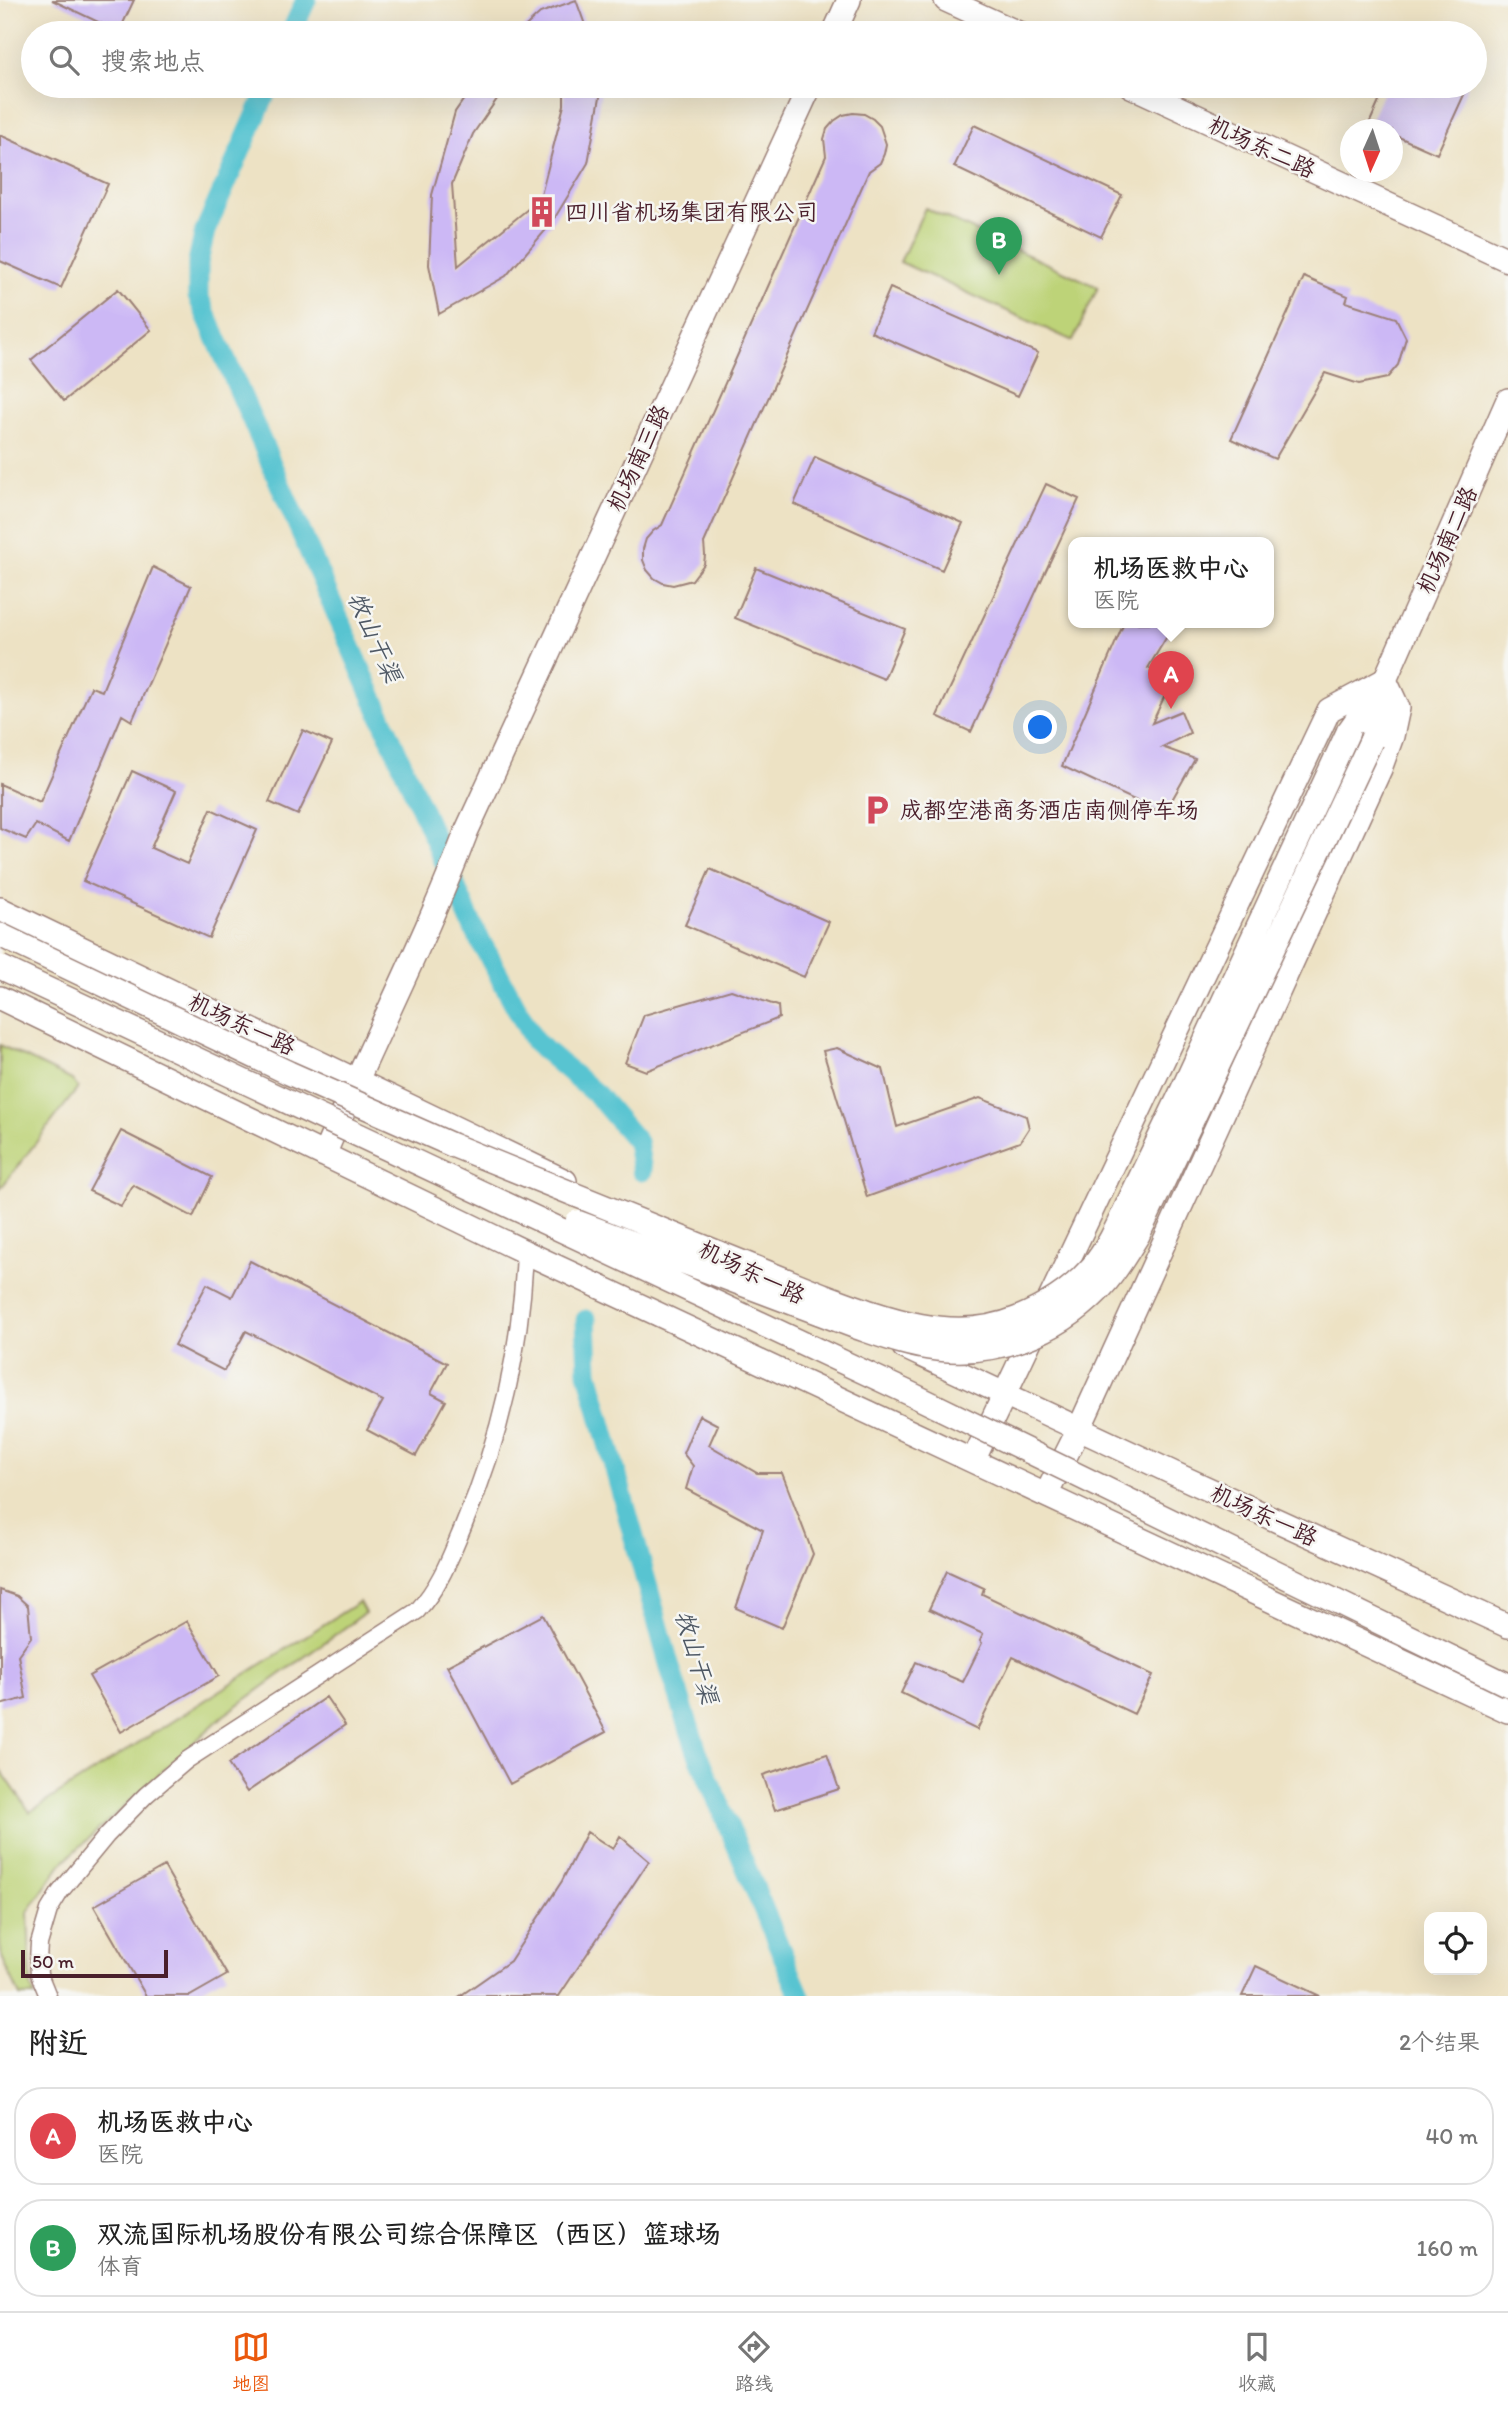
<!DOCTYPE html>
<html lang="zh">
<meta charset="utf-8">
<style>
:root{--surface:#fff;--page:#f2f2f2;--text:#222;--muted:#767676;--line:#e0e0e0;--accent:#ea580c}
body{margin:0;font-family:Itim,"LXGW WenKai TC",sans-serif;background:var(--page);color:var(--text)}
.controls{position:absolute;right:21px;bottom:21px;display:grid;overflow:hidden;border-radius:14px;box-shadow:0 7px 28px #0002}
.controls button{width:63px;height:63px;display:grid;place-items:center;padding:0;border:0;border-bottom:2px solid var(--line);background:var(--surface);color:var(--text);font:35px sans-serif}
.compass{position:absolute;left:1340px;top:119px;width:63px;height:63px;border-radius:50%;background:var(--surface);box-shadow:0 7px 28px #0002;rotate:183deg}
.scale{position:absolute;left:21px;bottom:18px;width:147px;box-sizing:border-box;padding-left:7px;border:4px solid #4a1f2b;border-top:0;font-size:19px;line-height:24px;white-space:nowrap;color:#4a1f2b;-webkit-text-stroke:5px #f6f6f2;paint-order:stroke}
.you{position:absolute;left:1041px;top:728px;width:24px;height:24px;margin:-18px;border:5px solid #fff;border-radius:50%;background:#1a73e8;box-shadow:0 0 0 10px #1a73e833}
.badge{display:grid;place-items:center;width:46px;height:46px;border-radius:50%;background:var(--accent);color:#fff;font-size:23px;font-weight:700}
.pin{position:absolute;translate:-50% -58px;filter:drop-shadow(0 2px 4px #0008)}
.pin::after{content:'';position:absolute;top:37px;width:24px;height:21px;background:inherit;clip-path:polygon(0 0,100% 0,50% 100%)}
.popup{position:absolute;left:1068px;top:537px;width:206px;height:91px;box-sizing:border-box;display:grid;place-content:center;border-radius:14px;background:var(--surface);filter:drop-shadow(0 2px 5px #0005);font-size:23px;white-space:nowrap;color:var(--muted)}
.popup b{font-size:26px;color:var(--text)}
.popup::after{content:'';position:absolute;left:50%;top:100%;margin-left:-14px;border:14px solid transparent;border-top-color:var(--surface)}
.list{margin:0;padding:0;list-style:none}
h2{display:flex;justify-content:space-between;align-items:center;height:91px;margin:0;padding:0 28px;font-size:30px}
h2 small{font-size:23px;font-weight:400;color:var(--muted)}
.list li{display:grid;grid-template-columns:46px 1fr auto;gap:21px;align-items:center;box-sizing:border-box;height:98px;margin:0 14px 14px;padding:0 14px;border:2px solid var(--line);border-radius:28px}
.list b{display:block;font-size:26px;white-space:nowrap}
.list p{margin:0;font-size:23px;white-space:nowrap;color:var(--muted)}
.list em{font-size:23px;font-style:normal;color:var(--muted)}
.icon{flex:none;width:38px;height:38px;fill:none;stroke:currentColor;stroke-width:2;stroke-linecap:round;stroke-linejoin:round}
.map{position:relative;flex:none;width:1508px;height:1996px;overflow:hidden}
.search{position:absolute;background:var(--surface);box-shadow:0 7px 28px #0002;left:21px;right:21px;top:21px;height:77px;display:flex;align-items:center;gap:18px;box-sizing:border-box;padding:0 24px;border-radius:38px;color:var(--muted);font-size:26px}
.sheet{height:315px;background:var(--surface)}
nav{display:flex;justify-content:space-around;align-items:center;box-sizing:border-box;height:98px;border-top:2px solid var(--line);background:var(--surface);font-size:19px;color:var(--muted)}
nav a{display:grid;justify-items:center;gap:4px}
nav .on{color:var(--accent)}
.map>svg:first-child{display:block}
.green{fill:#bdd378;stroke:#847952;stroke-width:2}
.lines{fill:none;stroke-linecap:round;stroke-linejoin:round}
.canal{stroke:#58c4d1;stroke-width:21}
.building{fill:#ccb8f5}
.street-casing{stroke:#9c8078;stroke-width:19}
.secondary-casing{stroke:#9c8078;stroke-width:26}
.street{stroke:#fff;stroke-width:16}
.secondary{stroke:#fff;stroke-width:23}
.secondary-bridge-casing{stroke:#9c8078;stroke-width:26;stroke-linecap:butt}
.secondary-bridge{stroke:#fff;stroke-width:23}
.labels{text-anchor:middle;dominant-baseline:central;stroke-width:5;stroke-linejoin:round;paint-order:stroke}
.street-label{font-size:23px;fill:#4a1f2b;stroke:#f6f6f2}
.poi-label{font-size:23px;fill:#4a1f2b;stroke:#f6f6f2;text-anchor:start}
.water-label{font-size:24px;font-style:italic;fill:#4f5965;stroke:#f6f6f2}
</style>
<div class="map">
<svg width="1508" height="1996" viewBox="0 0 1508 1996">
<rect width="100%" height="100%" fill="#f6f6f2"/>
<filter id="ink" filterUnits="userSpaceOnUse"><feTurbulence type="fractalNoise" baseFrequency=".0143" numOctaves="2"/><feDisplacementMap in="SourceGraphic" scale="14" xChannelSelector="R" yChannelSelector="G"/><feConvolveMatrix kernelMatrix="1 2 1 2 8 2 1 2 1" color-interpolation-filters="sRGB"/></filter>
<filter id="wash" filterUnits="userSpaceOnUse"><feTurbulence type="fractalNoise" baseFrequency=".00686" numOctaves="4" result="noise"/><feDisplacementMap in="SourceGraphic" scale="28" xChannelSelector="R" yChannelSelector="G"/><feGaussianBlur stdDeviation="1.57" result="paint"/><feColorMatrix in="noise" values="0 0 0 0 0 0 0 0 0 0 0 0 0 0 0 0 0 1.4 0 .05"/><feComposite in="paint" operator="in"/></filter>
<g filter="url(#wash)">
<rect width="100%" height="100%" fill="#ede2c4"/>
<path class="green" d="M925,208L1098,287L1073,341L900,262Z
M0,1045L72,1080L78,1088L0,1189Z
M359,1602L365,1613L223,1716L61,1864L28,1912L31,1988L35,1996H20L0,1953V1769L30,1812Z"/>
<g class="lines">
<path class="canal" d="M291,33L306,0
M269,86L205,231L198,262V296L473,927L535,1042L598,1096L637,1142L642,1171
M586,1320L588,1372L671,1671L696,1749L800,1996"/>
</g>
<g id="blocks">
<path class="building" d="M52,0H134L119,32Z
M576,0L588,33H518L540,13Z
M473,86H506L473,134L452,184L458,266L540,199L564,105V86H602L588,163L551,224L506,276L439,314L429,265L432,195L455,112Z
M1386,86H1468L1437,154L1392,134V130H1381L1369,124Z
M853,113L864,114L873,119L880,126L886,144L884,154L880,163L869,171L704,543L705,555L704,564L692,580L673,585L663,583L654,578L647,570L643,560V549L646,539L653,531L662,525L826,156L824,139L827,129L834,121L843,115Z
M974,125L1122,195L1101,237L954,167Z
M0,135L108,184L61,288L0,261Z
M1304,277L1348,296L1346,302L1396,318L1406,338L1398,365L1387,378L1359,384L1325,373L1275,459L1231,439Z
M890,288L1038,353L1018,396L871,332Z
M118,289L151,330L64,401L31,360Z
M815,457L963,523L942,570L794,504Z
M1046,484L1079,499L971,732L937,716Z
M153,567L191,586L132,721L122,715L69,841L36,824L26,839L0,828V784L40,802L91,687L102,691Z
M756,568L905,629L884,679L735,618Z
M1124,623H1175L1148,668L1173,678L1152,723L1181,711L1190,733L1162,747L1195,759L1164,814L1062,766Z
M303,730L332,743L298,815L269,802Z
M132,771L176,791L151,848L187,864L211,809L257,830L209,938L83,881Z
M710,869L829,922L804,977L685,925Z
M731,990L778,1006L779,1018L646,1071L625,1063L644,1015Z
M837,1048L883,1069L897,1127L980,1098L1026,1116L1029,1128L1020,1142L867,1197L823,1051Z
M121,1131L212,1177L193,1217L133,1185L121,1206L89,1191Z
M250,1261L447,1363L431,1393L446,1401L416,1456L367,1430L383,1401L246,1331L224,1371L174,1345L207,1284L232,1297Z
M699,1415L718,1425L709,1445L757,1473H782L789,1491L813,1554L782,1628L736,1608L763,1530L686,1489L693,1466L683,1453Z
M947,1571L984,1588L982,1594L1153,1675L1134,1714L1013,1657L977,1730L901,1693L916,1662L963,1682L982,1643L980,1641L983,1634L929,1609Z
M0,1590L17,1596L28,1606L31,1637L18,1655L26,1698L0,1705Z
M543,1615L606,1732L510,1784L447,1666Z
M187,1621L219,1676L121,1732L89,1676Z
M326,1697L345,1725L247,1792L228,1764Z
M827,1754L839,1789L775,1810L763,1775Z
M587,1832L613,1849L620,1836L649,1861L559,1996H460L510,1961L562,1881Z
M164,1866L227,1975L190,1996H146L94,1906Z
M1256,1966L1320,1996H1242Z"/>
</g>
</g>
<g filter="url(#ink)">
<use href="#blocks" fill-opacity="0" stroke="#9c8078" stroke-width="2"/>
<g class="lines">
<defs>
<path id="street" d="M48,1996L39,1974L38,1960L39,1944L49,1910L60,1892L107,1835L146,1795L187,1760L417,1611C440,1586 450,1558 463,1527C501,1437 521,1349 525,1252"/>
<path id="secondary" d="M946,0L1018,33
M834,33L849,0
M1131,86L1508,260
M1348,732L1385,680L1508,400
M1371,741L1379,722L1384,683
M0,909L565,1181
M0,998L525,1252L1508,1711
M324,1155C370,1046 425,941 467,830L810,86
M904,1347L1173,1473L1508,1626
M973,1461L1329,710L1385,680
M1046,1495L1079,1429L1380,769L1392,736L1398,708L1385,680"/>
</defs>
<use href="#street" class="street-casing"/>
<use href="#secondary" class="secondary-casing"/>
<use href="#street" class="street"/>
<use href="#secondary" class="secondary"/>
<defs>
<path id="secondary-bridge" d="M0,935L289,1073L452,1145L823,1295C884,1318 953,1345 1018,1318C1045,1307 1072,1290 1092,1267C1110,1246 1121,1218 1133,1193C1149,1160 1165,1127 1181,1093C1236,972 1292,852 1348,732
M0,967L911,1394L1508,1685
M577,1222L859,1328C885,1337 909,1346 937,1349C996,1356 1056,1334 1098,1291C1114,1275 1126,1254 1138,1235L1371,741"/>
</defs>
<use href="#secondary-bridge" class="secondary-bridge-casing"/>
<use href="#secondary-bridge" class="secondary-bridge"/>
</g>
</g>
<defs>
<symbol id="building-bare" viewBox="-9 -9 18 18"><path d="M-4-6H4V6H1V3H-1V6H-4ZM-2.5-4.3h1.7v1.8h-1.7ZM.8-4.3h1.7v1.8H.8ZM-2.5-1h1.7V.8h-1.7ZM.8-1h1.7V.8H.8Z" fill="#d1495b" stroke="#f6f6f2" stroke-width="2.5" paint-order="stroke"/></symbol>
<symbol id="parking-bare" viewBox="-9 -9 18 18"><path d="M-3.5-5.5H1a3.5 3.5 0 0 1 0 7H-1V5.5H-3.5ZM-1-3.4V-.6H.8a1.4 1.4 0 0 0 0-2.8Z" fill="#d1495b" stroke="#f6f6f2" stroke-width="2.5" paint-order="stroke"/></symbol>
</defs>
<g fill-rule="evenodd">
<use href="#building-bare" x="520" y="190" width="44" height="44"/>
<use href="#parking-bare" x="855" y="788" width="44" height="44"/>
</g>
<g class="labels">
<g class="street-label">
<text transform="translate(1262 147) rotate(25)">机场东二路</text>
<text transform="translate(638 458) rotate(-65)">机场南三路</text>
<text transform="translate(1447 540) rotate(-66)">机场南二路</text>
<text transform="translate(242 1024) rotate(25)">机场东一路</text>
<text transform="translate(752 1272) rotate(26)">机场东一路</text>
<text transform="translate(1264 1515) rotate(25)">机场东一路</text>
</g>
<g class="poi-label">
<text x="565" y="212">四川省机场集团有限公司</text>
<text x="900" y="810">成都空港商务酒店南侧停车场</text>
</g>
<g class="water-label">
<text transform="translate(375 637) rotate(66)">牧山干渠</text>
<text transform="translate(697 1657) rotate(74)">牧山干渠</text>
</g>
</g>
</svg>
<div class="controls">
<button><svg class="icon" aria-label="locate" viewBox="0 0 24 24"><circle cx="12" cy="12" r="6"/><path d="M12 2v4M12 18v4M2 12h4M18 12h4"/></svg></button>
</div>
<svg class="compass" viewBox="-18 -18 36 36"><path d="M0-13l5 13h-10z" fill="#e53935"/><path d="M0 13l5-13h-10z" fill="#767676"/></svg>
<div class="scale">50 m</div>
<div class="you"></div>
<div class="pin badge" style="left:1171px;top:709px;background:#e0444e">A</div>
<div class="popup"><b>机场医救中心</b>医院</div>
<div class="pin badge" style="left:999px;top:275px;background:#2e9e5b">B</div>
<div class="search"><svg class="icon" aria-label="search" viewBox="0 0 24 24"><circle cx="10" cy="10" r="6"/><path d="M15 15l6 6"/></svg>搜索地点</div>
</div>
<section class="sheet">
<h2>附近<small>2个结果</small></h2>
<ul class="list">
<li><span class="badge" style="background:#e0444e">A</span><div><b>机场医救中心</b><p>医院</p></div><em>40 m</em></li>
<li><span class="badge" style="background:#2e9e5b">B</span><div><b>双流国际机场股份有限公司综合保障区（西区）篮球场</b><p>体育</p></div><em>160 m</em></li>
</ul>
</section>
<nav>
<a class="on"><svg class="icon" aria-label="map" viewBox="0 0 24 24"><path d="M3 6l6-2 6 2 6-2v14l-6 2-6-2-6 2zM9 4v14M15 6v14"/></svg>地图</a>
<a><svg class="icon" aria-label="directions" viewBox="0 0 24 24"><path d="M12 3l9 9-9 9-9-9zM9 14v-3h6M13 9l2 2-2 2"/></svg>路线</a>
<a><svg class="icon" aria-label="saved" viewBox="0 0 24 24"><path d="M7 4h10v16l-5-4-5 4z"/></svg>收藏</a>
</nav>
